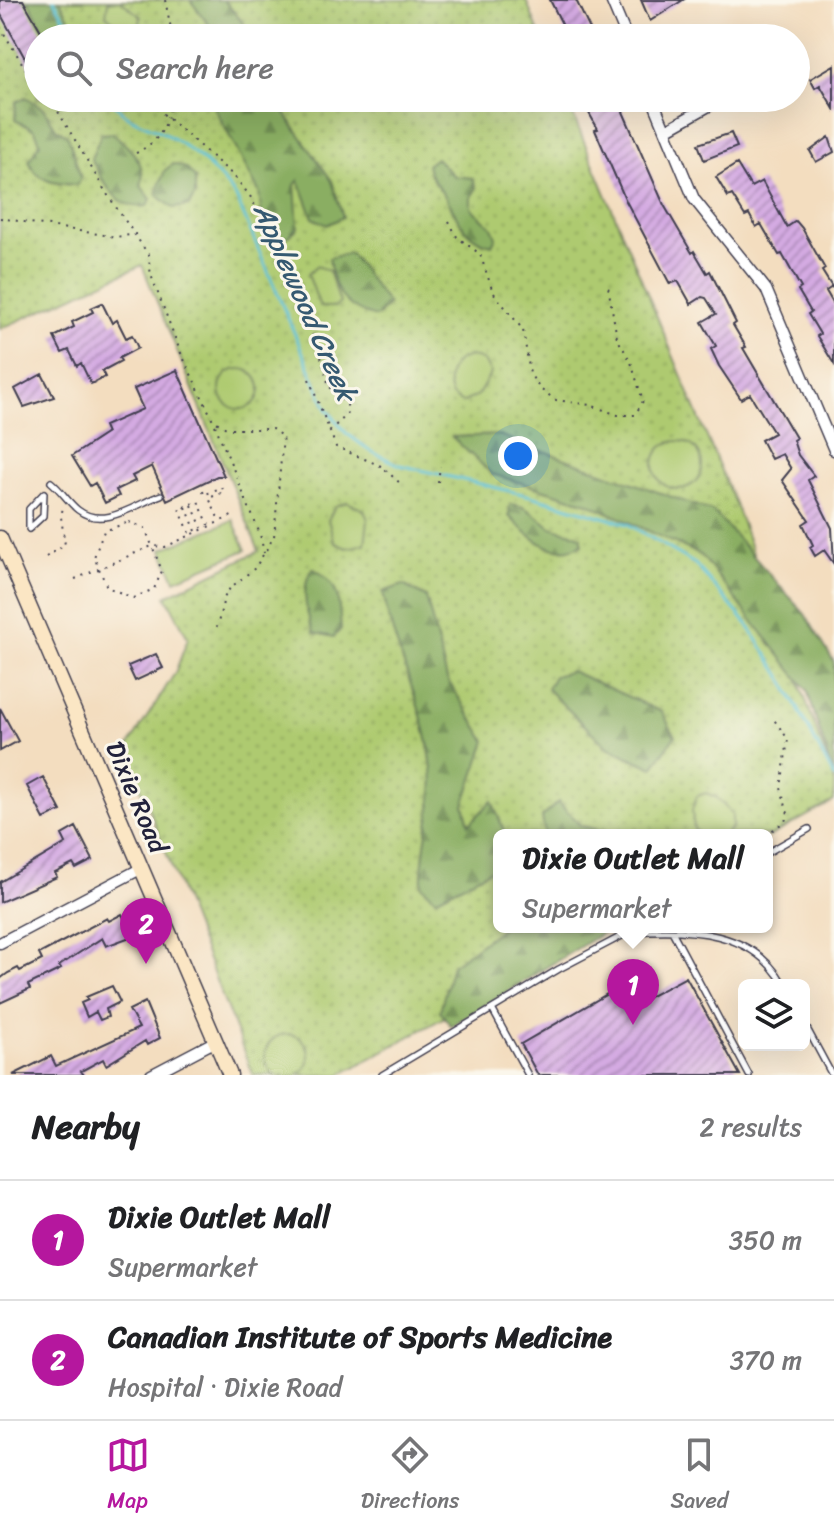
<!DOCTYPE html>
<meta charset="utf-8">
<style>
:root{--surface:#fff;--page:#f6f6f6;--text:#202124;--muted:#757577;--line:#e0e0e0;--accent:#b5179e}
body{margin:0;font-family:Sriracha,sans-serif;background:var(--page);color:var(--text)}
.controls{position:absolute;right:24px;bottom:24px;display:grid;overflow:hidden;border-radius:12px;box-shadow:0 8px 32px #0002}
.controls button{width:72px;height:72px;display:grid;place-items:center;padding:0;border:0;border-bottom:2px solid var(--line);background:var(--surface);color:var(--text);font:40px sans-serif}
.you{position:absolute;left:518px;top:456px;width:28px;height:28px;margin:-20px;border:6px solid #fff;border-radius:50%;background:#1a73e8;box-shadow:0 0 0 12px #1a73e833}
.badge{display:grid;place-items:center;width:52px;height:52px;border-radius:50%;background:var(--accent);color:#fff;font-size:26px;font-weight:700}
.pin{position:absolute;translate:-50% -66px;filter:drop-shadow(0 2px 4px #0008)}
.pin::after{content:'';position:absolute;top:42px;width:28px;height:24px;background:inherit;clip-path:polygon(0 0,100% 0,50% 100%)}
.popup{position:absolute;left:493px;top:829px;width:280px;height:104px;box-sizing:border-box;display:grid;place-content:center;border-radius:12px;background:var(--surface);filter:drop-shadow(0 2px 6px #0005);font-size:26px;white-space:nowrap;color:var(--muted)}
.popup b{font-size:30px;color:var(--text)}
.popup::after{content:'';position:absolute;left:50%;top:100%;margin-left:-16px;border:16px solid transparent;border-top-color:var(--surface)}
.list{margin:0;padding:0;list-style:none}
h2{display:flex;justify-content:space-between;align-items:center;height:104px;margin:0;padding:0 32px;font-size:34px}
h2 small{font-size:26px;font-weight:400;color:var(--muted)}
.list li{display:grid;grid-template-columns:52px 1fr auto;gap:24px;align-items:center;box-sizing:border-box;height:120px;padding:0 32px;border-top:2px solid var(--line)}
.list b{display:block;font-size:30px;white-space:nowrap}
.list p{margin:0;font-size:26px;white-space:nowrap;color:var(--muted)}
.list em{font-size:26px;font-style:normal;color:var(--muted)}
.icon{flex:none;width:44px;height:44px;fill:none;stroke:currentColor;stroke-width:2;stroke-linecap:round;stroke-linejoin:round}
.map{position:relative;flex:none;width:834px;height:1075px;overflow:hidden}
.search{position:absolute;background:var(--surface);box-shadow:0 8px 32px #0002;left:24px;right:24px;top:24px;height:88px;display:flex;align-items:center;gap:20px;box-sizing:border-box;padding:0 28px;border-radius:44px;color:var(--muted);font-size:30px}
.sheet{height:344px;background:var(--surface)}
nav{display:flex;justify-content:space-around;align-items:center;box-sizing:border-box;height:112px;border-top:2px solid var(--line);background:var(--surface);font-size:22px;color:var(--muted)}
nav a{display:grid;justify-items:center;gap:4px}
nav .on{color:var(--accent)}
.map>svg:first-child{display:block}
.grass{fill:url(#grass-dots);stroke:#687656;stroke-width:2}
.forest{fill:url(#forest-firs);stroke:#56684e;stroke-width:2}
.green{fill:#aeca70;stroke:#687656;stroke-width:2}
.lines{fill:none;stroke-linecap:round;stroke-linejoin:round}
.stream{stroke:#58c0d4;stroke-width:3}
.building{fill:url(#building-hatch)}
.lane-casing{stroke:#413e4f;stroke-width:8}
.street-casing{stroke:#413e4f;stroke-width:13}
.secondary-casing{stroke:#413e4f;stroke-width:17}
.path{stroke:#413e4f;stroke-width:2;stroke-dasharray:2 6;stroke-linecap:butt}
.lane{stroke:#fff;stroke-width:5}
.street{stroke:#fff;stroke-width:10}
.secondary{stroke:#fbe6c4;stroke-width:14}
.labels{text-anchor:middle;dominant-baseline:central;stroke-width:6;stroke-linejoin:round;paint-order:stroke}
.street-label{font-size:26px;fill:#22223b;stroke:#fbf7ec}
.water-label{font-size:28px;font-style:italic;fill:#355971;stroke:#fbf7ec}
</style>
<div class="map">
<svg width="834" height="1075" viewBox="0 0 834 1075">
<defs>
<pattern id="grass-dots" width="8" height="8" patternUnits="userSpaceOnUse" patternTransform="scale(2)"><rect width="8" height="8" fill="#aeca70"/><path d="M2 2h.1M6 6h.1" fill="none" stroke="#95ad62" stroke-width="1.8" stroke-linecap="round"/></pattern>
<pattern id="forest-firs" width="22" height="20" patternUnits="userSpaceOnUse" patternTransform="scale(2)"><rect width="22" height="20" fill="#8aae62"/><path d="M5 1l3.5 6h-7zM16 11l3.5 6h-7z" fill="#708d52"/></pattern>
<pattern id="building-hatch" width="6" height="6" patternUnits="userSpaceOnUse" patternTransform="scale(2)"><rect width="6" height="6" fill="#d4aae2"/><path d="M-1 1l2-2M0 6l6-6M5 7l2-2" fill="none" stroke="#ac8ab8"/></pattern>
</defs>
<rect width="100%" height="100%" fill="#fbf7ec"/>
<filter id="ink" filterUnits="userSpaceOnUse"><feTurbulence type="fractalNoise" baseFrequency=".0125" numOctaves="2"/><feDisplacementMap in="SourceGraphic" scale="16" xChannelSelector="R" yChannelSelector="G"/><feConvolveMatrix kernelMatrix="1 2 1 2 8 2 1 2 1" color-interpolation-filters="sRGB"/></filter>
<filter id="wash" filterUnits="userSpaceOnUse"><feTurbulence type="fractalNoise" baseFrequency=".006" numOctaves="4" result="noise"/><feDisplacementMap in="SourceGraphic" scale="32" xChannelSelector="R" yChannelSelector="G"/><feGaussianBlur stdDeviation="1.8" result="paint"/><feColorMatrix in="noise" values="0 0 0 0 0 0 0 0 0 0 0 0 0 0 0 0 0 1.4 0 .05"/><feComposite in="paint" operator="in"/></filter>
<g filter="url(#wash)">
<rect width="100%" height="100%" fill="#f3ddbf"/>
<path class="grass" d="M0,0H526L541,38H38V98H566L737,509L834,779V801L767,838V835H499V927H607L340,1075H253L126,750L175,673L188,638L166,596L259,551L142,265L0,329Z"/>
<path class="forest" d="M28,0H60L79,38H48Z
M190,0H224L249,30L252,38H219Z
M26,97L44,109L56,128L68,136L81,178L77,185C55,184 37,182 29,161L40,143L35,130L15,120L16,102Z
M216,98H274L332,181L343,217L327,225L313,218L299,180L295,185L298,228L281,242L263,228L259,192L211,101Z
M113,133C129,148 148,162 141,186L151,199L147,206C116,211 104,182 91,159L101,134Z
M436,158L454,176L473,178L476,189L471,197V208L492,227L496,237L492,245C467,240 460,223 449,203C441,188 431,182 427,165Z
M173,164L186,168L195,178V195L189,206L173,208L156,194L165,170Z
M350,253L388,304L377,317C345,310 333,291 329,258Z
M499,435L714,512L805,614L834,662V777L807,690L701,555L588,503L492,474L452,437Z
M510,504C528,505 536,517 550,526C560,532 572,530 582,537V544C554,561 528,536 509,516Z
M313,568C341,585 338,598 341,629L334,637L314,633C306,613 300,586 313,568Z
M403,585L426,597L447,679L486,741L464,805L469,824L492,801L506,835H499V870L494,868L436,899L422,886C420,848 436,806 432,770C426,707 394,653 383,592Z
M571,671L662,712L675,736L653,768L607,747L547,689L554,676Z
M558,802L581,826L625,835H545L542,817Z
M503,927H612L451,1026L440,1011L452,965Z"/>
<path class="green" d="M120,0L141,17L139,30L128,32L106,15L108,2Z
M317,266L329,271L340,303L335,307H320L308,274Z
M471,356L484,361L491,373L478,395L462,403L451,395C445,375 450,360 471,356Z
M220 389a20 20 0 1 1 40 0a20 20 0 1 1-40 0Z
M654 465a24 24 0 1 1 48 0a24 24 0 1 1-48 0Z
M347,502L364,510L368,520L365,544L347,548L335,543L328,520L335,506Z
M233,520L246,550L175,580L162,549Z
M706,793L716,797L732,814V827L725,835H701L694,829L692,810L697,796Z
M265 1056a22 22 0 1 1 44 0a22 22 0 1 1-44 0Z"/>
<g class="lines">
<path class="stream" d="M54,0L76,38
M111,98C125,122 144,122 167,135C194,150 218,173 236,197L327,409L346,433L372,452L400,465L531,496L628,524L695,564L747,624L781,676L834,777"/>
</g>
<g id="blocks">
<path class="building" d="M0,0H23L45,38H38V68L32,71L0,13Z
M550,0H576L594,38H550L565,30Z
M641,0H683L650,21Z
M834,65V109L820,85L815,88L810,79Z
M600,98H617L664,205L692,253L694,251L707,273L710,271L736,323L733,325L746,347L743,348L796,438L793,440L798,455L814,476L808,480L832,528L834,564L824,550L815,556L810,547L813,545L803,524L809,520L782,480L791,469L782,454L771,459L761,440L774,433L750,394L741,399L719,366L711,349L716,346L702,322L716,314L706,298L702,297L691,304L678,281L670,284L626,201L595,130L598,129L585,106Z
M731,133L737,147L704,160L698,144Z
M829,137L834,152L816,162L810,151Z
M737,164L751,187L762,181L787,227L796,221L802,228L825,269L822,271L832,287L826,291L834,305V364L817,336L820,334L808,314L811,312L798,290L801,288L782,254L779,255L761,224L756,227L749,214L745,216L732,195L728,197L716,177Z
M102,303L112,323L117,320L126,338L132,335L138,348L119,358L121,361L102,371L105,377L91,384L81,363L77,366L69,350L62,353L54,337L74,327L72,322L93,312L91,308Z
M177,370L224,476H217L167,500L152,466L132,476L135,481L116,490L119,496L105,503L95,483L90,486L72,456L107,433L104,426L143,409L134,389Z
M42,374L54,397L24,407L15,389Z
M156,654L163,668L135,681L128,666Z
M0,708L18,741L0,751Z
M43,777L61,811L44,819L27,786Z
M76,827L93,860L76,869L73,864L55,873L57,877L0,902V882L66,843L62,835Z
M122,914L133,936L106,946L102,938L59,966L61,969L28,985L30,989L0,1003V979L8,973L18,968L20,971L42,960L39,954L107,918L109,921Z
M686,977L740,1075H538L521,1044L621,986L632,1006Z
M112,986L120,1002L106,1009L108,1017L100,1020L96,1012L87,1017L81,1003L88,1000L86,997Z
M145,1002L160,1038L147,1045L145,1041L106,1065L103,1059L81,1071L84,1075H13L51,1056L56,1066L139,1028L129,1010Z"/>
</g>
</g>
<g filter="url(#ink)">
<use href="#blocks" fill-opacity="0" stroke="#413e4f" stroke-width="2"/>
<g class="lines">
<defs>
<path id="lane" d="M51,482C61,490 68,502 78,510C104,530 136,504 161,495
M44,493L43,516L29,529V509Z
M767,853L809,829
M672,931L749,1075
M633,932C689,928 754,930 784,985
M492,1009L528,1075
M804,1023L832,1075
M382,1075L559,969L639,927"/>
<path id="street" d="M611,0L627,38
M652,98L694,199L766,289L834,450
M666,130L723,98
M0,943L142,868
M151,1075L214,1042"/>
<path id="secondary" d="M0,538L230,1075"/>
</defs>
<use href="#lane" class="lane-casing"/>
<use href="#street" class="street-casing"/>
<use href="#secondary" class="secondary-casing"/>
<path class="path" d="M165,0L173,38
M0,27L30,76L38,82
M50,98L107,194L148,254L151,275L180,351L213,420L228,429H272L283,437L274,537L255,568L230,588L224,598L217,627
M145,98L234,176L250,196L277,248L320,353L329,386L347,405V415L328,432
M136,153C161,140 168,126 171,98
M0,218L116,237L136,234
M449,221L457,237L480,254L493,292L523,330L530,374L540,389L556,400L590,405L618,415H635L643,401L631,362L617,338L608,286
M309,379L336,447L381,466L401,484
M215,425L260,534L264,553
M438,482L440,466
M203,491L204,495L222,487L224,492L209,498L219,520
M192,505L202,528
M186,507L196,531
M129,522L145,528L162,571L154,589L133,598L107,587L94,557L104,531Z
M190,533L179,509L198,501L209,525
M46,557L65,545L61,517L63,507
M75,579L152,546L165,547L234,515
M766,835L785,821L788,814L781,788L788,739L772,717"/>
<use href="#lane" class="lane"/>
<use href="#street" class="street"/>
<use href="#secondary" class="secondary"/>
</g>
</g>
<g class="labels">
<g class="street-label">
<text transform="translate(137 797) rotate(67)">Dixie Road</text>
</g>
<g class="water-label">
<text transform="translate(305 302) rotate(66)">Applewood Creek</text>
</g>
</g>
</svg>
<div class="controls">
<button><svg class="icon" aria-label="layers" viewBox="0 0 24 24"><path d="M12 4l9 5-9 5-9-5zM3 14l9 5 9-5"/></svg></button>
</div>
<div class="you"></div>
<div class="pin badge" style="left:633px;top:1025px">1</div>
<div class="popup"><b>Dixie Outlet Mall</b>Supermarket</div>
<div class="pin badge" style="left:146px;top:964px">2</div>
<div class="search"><svg class="icon" aria-label="search" viewBox="0 0 24 24"><circle cx="10" cy="10" r="6"/><path d="M15 15l6 6"/></svg>Search here</div>
</div>
<section class="sheet">
<h2>Nearby<small>2 results</small></h2>
<ul class="list">
<li><span class="badge">1</span><div><b>Dixie Outlet Mall</b><p>Supermarket</p></div><em>350 m</em></li>
<li><span class="badge">2</span><div><b>Canadian Institute of Sports Medicine</b><p>Hospital · Dixie Road</p></div><em>370 m</em></li>
</ul>
</section>
<nav>
<a class="on"><svg class="icon" aria-label="map" viewBox="0 0 24 24"><path d="M3 6l6-2 6 2 6-2v14l-6 2-6-2-6 2zM9 4v14M15 6v14"/></svg>Map</a>
<a><svg class="icon" aria-label="directions" viewBox="0 0 24 24"><path d="M12 3l9 9-9 9-9-9zM9 14v-3h6M13 9l2 2-2 2"/></svg>Directions</a>
<a><svg class="icon" aria-label="saved" viewBox="0 0 24 24"><path d="M7 4h10v16l-5-4-5 4z"/></svg>Saved</a>
</nav>
